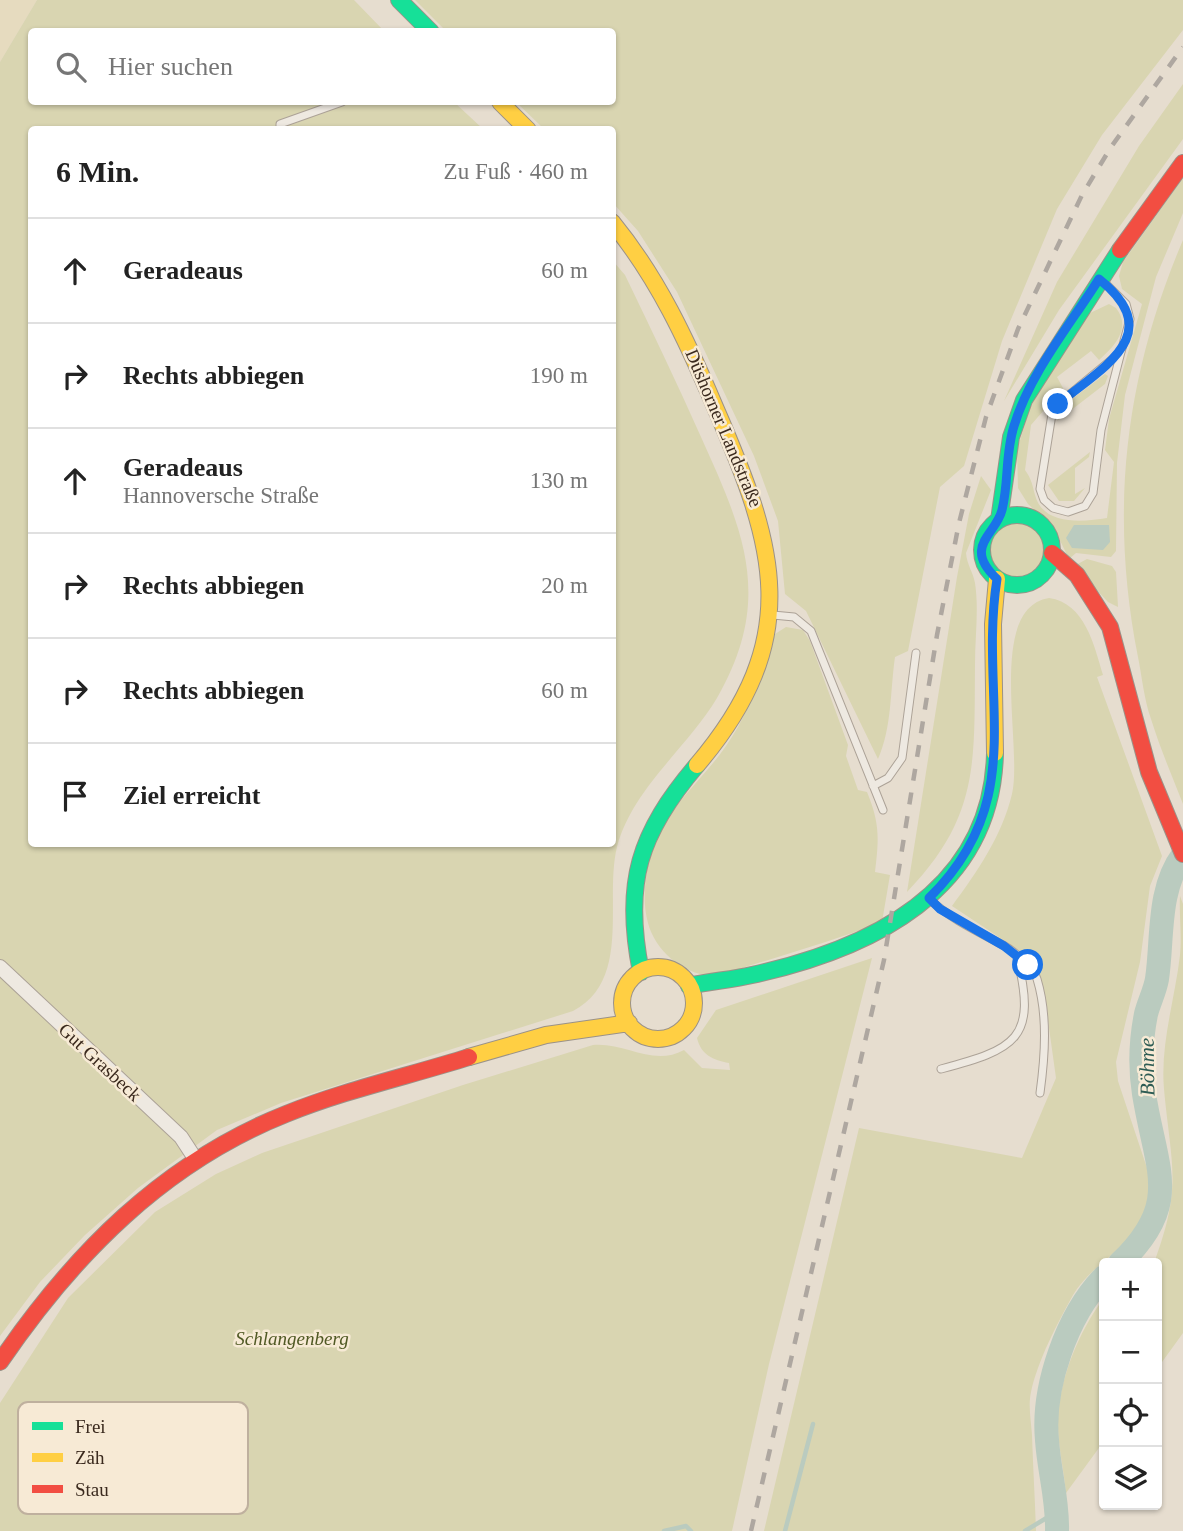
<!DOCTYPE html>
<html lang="de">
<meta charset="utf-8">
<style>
:root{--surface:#fff;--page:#f2f2f2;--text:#222;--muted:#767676;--line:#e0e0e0}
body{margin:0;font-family:"Times New Roman",serif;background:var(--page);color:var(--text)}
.controls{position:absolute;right:21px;bottom:21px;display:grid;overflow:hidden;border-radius:7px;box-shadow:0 2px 5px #0004}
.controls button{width:63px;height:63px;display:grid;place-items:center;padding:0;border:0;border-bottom:2px solid var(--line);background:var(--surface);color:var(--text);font:35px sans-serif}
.stop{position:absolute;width:21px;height:21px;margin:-16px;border:5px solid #1a73e8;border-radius:50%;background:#fff}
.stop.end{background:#1a73e8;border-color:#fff;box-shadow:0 2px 7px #0008}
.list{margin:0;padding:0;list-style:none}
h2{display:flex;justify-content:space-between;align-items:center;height:91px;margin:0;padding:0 28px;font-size:30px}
h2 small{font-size:23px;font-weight:400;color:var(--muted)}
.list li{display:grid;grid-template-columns:46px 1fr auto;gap:21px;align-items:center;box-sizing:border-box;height:105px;padding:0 28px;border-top:2px solid var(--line)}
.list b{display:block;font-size:26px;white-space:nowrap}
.list p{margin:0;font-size:23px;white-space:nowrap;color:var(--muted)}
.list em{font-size:23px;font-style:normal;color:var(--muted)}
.icon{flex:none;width:38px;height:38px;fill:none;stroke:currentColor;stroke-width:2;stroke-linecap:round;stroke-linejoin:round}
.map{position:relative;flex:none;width:1183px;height:1531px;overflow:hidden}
.search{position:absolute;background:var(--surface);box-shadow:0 2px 5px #0004;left:28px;top:28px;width:588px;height:77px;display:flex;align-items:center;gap:18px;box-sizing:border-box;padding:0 24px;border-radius:7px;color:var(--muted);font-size:26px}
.panel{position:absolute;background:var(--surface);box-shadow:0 2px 5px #0004;left:28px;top:126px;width:588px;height:721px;border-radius:7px}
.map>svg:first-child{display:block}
.farmland{fill:#e6dbbf}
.green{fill:#d9d5b1}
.water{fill:#bacbbf}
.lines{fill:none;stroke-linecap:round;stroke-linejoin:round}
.stream{stroke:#bacbbf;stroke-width:4.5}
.river{stroke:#bacbbf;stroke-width:24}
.lane-casing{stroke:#aca297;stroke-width:9}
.street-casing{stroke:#aca297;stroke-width:16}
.fast-casing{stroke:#9b9288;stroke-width:18}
.slow-casing{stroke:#9b9288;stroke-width:18}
.jam-casing{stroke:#9b9288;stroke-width:18}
.lane{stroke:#eee9e1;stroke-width:7}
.street{stroke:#eee9e1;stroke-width:14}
.fast{stroke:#16e098;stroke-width:16}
.slow{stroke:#ffcf43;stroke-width:16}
.jam{stroke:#f24e42;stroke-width:16}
.rail{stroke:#aea7a0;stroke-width:4.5;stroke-dasharray:12 12;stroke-linecap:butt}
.route{stroke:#1a73e8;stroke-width:9}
.labels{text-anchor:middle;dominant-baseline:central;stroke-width:5;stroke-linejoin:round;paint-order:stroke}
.street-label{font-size:19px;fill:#3b2a1e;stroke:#f7ead5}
.park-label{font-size:19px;font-style:italic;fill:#505924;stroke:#f7ead5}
.water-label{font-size:21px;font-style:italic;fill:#2d5c54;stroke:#f7ead5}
.key{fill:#f7ead5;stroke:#bfb09e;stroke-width:2}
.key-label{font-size:19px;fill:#3b2a1e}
</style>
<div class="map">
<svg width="1183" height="1531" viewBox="0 0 1183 1531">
<rect width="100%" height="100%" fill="#e6ddcf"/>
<path class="farmland" d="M0,0H37L0,62Z"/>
<path class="green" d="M37,0H354L384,31L32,32V102H454L483,129L32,130V844H612L613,261L625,275C651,329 677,383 701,437C744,532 774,599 717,698C688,747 632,789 617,847C604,900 632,980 573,1011L281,1103L217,1130L138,1188L85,1235L40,1282L0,1336V62Z
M415,0H1183V30L1102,135L1057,209L1002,341L964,466L940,487L908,651L895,657C890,692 892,727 878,759L806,611L785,594L778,521L754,456L677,292L638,231L613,203L612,130L544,129L516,102H612V32L446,31Z
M1183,84V139L1059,310L1004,401L1057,282L1139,146Z
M1183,178V213L1156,277L1125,395L1117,463L1116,551L1111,557L1076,553L1069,559L1054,528L1028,504L1018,488L1017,450L1030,408L1050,372L1088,314L1109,304L1116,308C1132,328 1114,347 1099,360L1091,351L1057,377L1063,388L1031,425L1025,470C1032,480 1032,484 1035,495C1043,526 1083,522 1107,518L1114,462L1105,450L1109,419L1142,304L1122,289L1119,276L1123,262Z
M1183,240V804C1172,776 1160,748 1151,719C1144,699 1142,677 1138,657C1109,511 1125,376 1183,240Z
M1105,374L1108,376L1105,384L1057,421L1067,403Z
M1090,452L1089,457L1075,468V494L1085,488L1074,501H1059L1048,485Z
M981,476L991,490L966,553C967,565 973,572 975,583C979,609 975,637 975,664C974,762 980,816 907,892L957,577L969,514Z
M990 551a28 28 0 1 1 56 0a28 28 0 1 1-56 0Z
M1087,559L1112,566L1116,572L1118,607L1108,602L1074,566Z
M1049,598C1085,603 1094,645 1103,675L1097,677L1162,856L1150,886L1140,962L1116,1062L1118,1081L1152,1183C1161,1236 1096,1255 1073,1295C1057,1324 1038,1360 1031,1392C1028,1405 1031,1421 1032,1435C1033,1467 1035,1499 1036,1531H764L859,1128L1022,1158L1056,1078L1044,992L1039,973L1029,957L952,906C977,872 1002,836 1012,794C1023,747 986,608 1049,598Z
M786,627L803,630L810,641L848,745L846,756L858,790L867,792C880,824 879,838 875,872L890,875L882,922C840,938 798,951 755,964C743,967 727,975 714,975C684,977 655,950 648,923C640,894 647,857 661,830C678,798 706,775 726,746C750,712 761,673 775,634Z
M1180,896L1183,904V1333L1157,1369V1263H1154C1183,1185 1171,1166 1164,1089C1160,1044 1175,999 1180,955C1182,936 1179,916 1180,896Z
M872,958L769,1364L732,1531H0V1403L68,1298L155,1212L216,1174L262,1153L463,1085L593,1045C625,1042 653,1067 684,1050L702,1068L730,1070L729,1063C713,1060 701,1055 697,1038L716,1010Z
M1104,1298V1441L1066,1493C1064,1472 1059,1450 1058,1429C1056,1386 1078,1332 1104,1298Z"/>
<path class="water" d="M1074,525H1109L1110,542L1103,550L1072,548L1066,538Z"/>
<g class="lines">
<path class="stream" d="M664,1531L686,1526L691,1531
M785,1531L813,1424
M1025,1531L1058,1511"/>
<path class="river" d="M1120,1263C1183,1203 1156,1170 1144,1094C1140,1069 1141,1039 1146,1014C1149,1002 1155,991 1157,979C1163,939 1157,890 1183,855
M1057,1531C1058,1500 1049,1471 1047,1440C1042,1387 1067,1315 1104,1277"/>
<defs>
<path id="lane" d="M280,130V124L342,102
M1103,281L1126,304L1130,319L1121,352L1058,404L1052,414L1040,489L1044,500L1053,508L1068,512L1085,506L1093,493L1101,430L1121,352
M773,615L794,617L811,631L883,810
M873,786L888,778L902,758L916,653
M929,899C951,919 977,931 1003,945C1015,952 1033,966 1037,979C1048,1015 1045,1056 1040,1093
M941,1069C1015,1049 1038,1040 1017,957"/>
<path id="street" d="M0,967L181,1137L196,1160"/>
<path id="fast" d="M399,0L431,32
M982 550a35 35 0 1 1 70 0a35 35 0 1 1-70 0Z
M999,520L1011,437L1024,400L1120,250
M641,972C623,883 639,833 697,765
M689,986C710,981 731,980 752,975C871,949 992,891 995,753"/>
<path id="slow" d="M500,102L528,130
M612,222C658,278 687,341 715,407C776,547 805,638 697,765
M995,753L993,624L997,579
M622 1003a36 36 0 1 1 72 0a36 36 0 1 1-72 0Z
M469,1057L546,1035L629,1023"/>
<path id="jam" d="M1120,250L1183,163
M1052,553L1077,575L1110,627L1149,772L1183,854
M0,1362C73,1255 163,1163 286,1114C345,1090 409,1076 469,1057"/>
</defs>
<use href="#lane" class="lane-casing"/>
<use href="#street" class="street-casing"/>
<use href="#fast" class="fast-casing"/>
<use href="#slow" class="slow-casing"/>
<use href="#jam" class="jam-casing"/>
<use href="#lane" class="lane"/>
<use href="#street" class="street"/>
<use href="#fast" class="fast"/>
<use href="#slow" class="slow"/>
<use href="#jam" class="jam"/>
<path class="rail" d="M751,1531L884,960L937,635L959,523L986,417L1018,329L1082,195L1111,147L1183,47"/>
</g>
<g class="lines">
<path class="route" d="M1028,965L1004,946L940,909L929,898C1031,798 978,700 997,579C962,546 996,535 1002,510C1009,482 1005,454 1014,426C1030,373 1070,325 1099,279C1168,334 1103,367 1058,404"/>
</g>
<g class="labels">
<g class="street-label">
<text transform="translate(724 428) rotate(67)">Düshorner Landstraße</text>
<text transform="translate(100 1062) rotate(43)">Gut Grasbeck</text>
</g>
<g class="park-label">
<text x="292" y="1338">Schlangenberg</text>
</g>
<g class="water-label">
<text transform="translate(1147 1067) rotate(-91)">Böhme</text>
</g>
</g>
<rect x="18" y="1402" width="230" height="112" rx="10" class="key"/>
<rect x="32" y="1422" width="31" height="8" fill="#16e098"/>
<rect x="32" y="1453" width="31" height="9" fill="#ffcf43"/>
<rect x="32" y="1485" width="31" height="8" fill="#f24e42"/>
<g class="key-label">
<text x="75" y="1433">Frei</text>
<text x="75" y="1464">Zäh</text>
<text x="75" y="1496">Stau</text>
</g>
</svg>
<div class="controls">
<button>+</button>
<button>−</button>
<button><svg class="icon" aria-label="locate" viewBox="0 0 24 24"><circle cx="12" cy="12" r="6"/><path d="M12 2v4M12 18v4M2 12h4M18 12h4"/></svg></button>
<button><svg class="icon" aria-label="layers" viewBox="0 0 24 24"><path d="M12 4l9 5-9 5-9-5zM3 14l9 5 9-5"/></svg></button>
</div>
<div class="stop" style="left:1028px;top:965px"></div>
<div class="stop end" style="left:1058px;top:404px"></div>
<div class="search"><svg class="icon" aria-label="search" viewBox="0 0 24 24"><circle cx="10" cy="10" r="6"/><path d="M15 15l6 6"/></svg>Hier suchen</div>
<section class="panel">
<h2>6 Min.<small>Zu Fuß · 460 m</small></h2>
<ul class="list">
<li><svg class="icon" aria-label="ahead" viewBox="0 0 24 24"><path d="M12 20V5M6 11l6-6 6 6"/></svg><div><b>Geradeaus</b></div><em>60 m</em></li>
<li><svg class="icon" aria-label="right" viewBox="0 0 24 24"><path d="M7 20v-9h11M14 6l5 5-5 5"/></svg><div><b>Rechts abbiegen</b></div><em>190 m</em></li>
<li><svg class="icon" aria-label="ahead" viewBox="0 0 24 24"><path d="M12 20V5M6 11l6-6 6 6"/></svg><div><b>Geradeaus</b><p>Hannoversche Straße</p></div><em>130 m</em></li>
<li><svg class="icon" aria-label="right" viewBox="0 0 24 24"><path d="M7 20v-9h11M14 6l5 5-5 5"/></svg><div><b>Rechts abbiegen</b></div><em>20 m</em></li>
<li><svg class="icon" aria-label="right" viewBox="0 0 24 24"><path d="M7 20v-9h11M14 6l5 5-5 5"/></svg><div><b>Rechts abbiegen</b></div><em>60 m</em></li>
<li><svg class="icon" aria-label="arrive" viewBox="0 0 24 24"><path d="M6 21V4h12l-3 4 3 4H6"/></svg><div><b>Ziel erreicht</b></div></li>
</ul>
</section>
</div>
